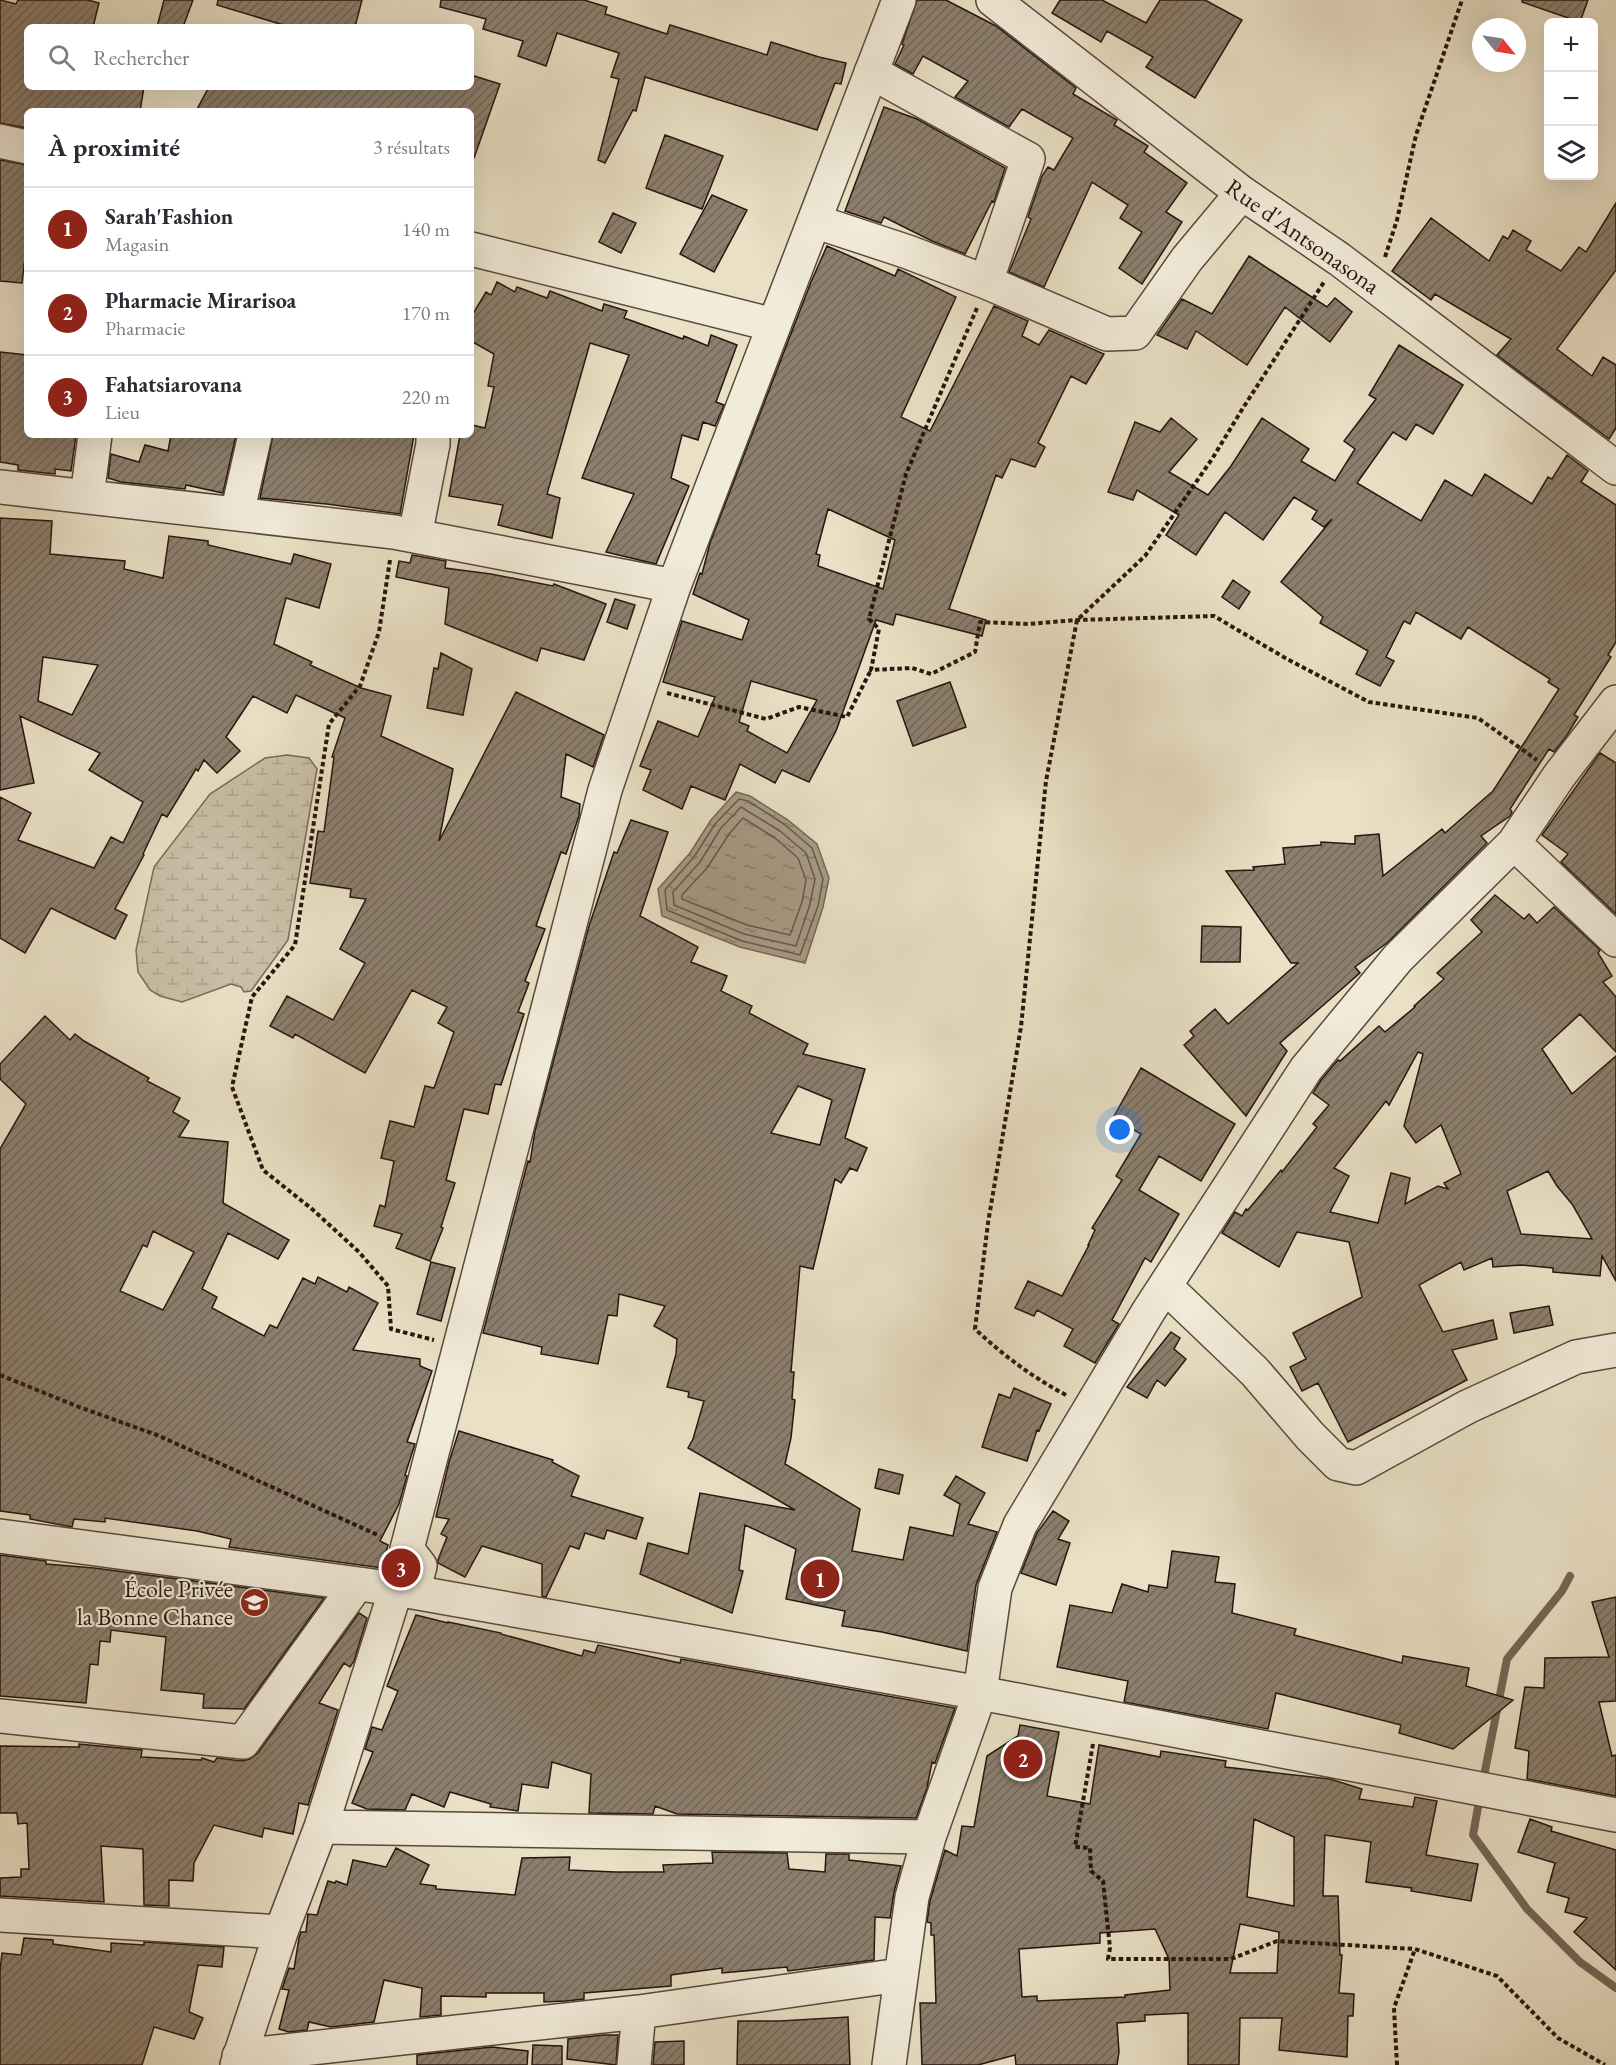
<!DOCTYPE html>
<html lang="fr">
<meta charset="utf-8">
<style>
:root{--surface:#fff;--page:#f2f2f3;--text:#2b2b33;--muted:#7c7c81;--line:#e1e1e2;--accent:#8f2418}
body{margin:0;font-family:"EB Garamond",serif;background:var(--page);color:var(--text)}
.controls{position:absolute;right:18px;top:18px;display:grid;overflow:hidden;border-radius:9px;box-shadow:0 6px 24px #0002}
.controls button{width:54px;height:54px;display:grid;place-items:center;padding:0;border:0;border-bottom:2px solid var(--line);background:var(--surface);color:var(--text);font:30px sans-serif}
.compass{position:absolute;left:1472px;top:18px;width:54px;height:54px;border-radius:50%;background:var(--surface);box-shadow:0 6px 24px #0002;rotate:120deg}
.you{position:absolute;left:1120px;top:1130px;width:21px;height:21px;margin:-15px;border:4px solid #fff;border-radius:50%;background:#1a73e8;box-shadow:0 0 0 9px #1a73e833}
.badge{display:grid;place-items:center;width:39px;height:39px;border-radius:50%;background:var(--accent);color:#fff;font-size:20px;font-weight:700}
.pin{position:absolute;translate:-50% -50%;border:3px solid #fff;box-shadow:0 2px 6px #0006}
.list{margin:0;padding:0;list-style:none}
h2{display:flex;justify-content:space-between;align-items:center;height:78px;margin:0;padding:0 24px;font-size:26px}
h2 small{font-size:20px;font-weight:400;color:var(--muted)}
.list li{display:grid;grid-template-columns:39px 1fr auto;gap:18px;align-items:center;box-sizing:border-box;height:84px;padding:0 24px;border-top:2px solid var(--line)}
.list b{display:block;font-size:22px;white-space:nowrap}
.list p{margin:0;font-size:20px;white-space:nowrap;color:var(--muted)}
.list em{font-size:20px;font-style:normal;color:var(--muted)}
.icon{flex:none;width:33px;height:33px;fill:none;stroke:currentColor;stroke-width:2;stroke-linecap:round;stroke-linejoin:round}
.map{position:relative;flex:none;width:1616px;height:2065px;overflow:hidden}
.search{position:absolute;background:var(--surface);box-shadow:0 6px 24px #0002;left:24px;top:24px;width:450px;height:66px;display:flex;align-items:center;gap:15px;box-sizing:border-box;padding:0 21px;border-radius:9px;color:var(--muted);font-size:22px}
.panel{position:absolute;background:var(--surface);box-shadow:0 6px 24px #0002;left:24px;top:108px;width:450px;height:330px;border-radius:9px}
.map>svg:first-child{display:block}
.wetland{fill:url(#wetland-marsh);stroke:#786a5a;stroke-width:1.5}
.water{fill:url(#water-ripples);stroke:#746657;stroke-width:1.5}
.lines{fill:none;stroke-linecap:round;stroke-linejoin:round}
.shore{stroke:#67584b;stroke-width:1.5}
.stream{stroke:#746657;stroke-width:8}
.building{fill:url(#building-hatch);stroke:#27160f;stroke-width:1.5;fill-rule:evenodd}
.minor-casing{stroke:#58483c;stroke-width:36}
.path{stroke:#27160f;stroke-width:4;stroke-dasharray:4.5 3;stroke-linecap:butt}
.minor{stroke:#f1ebd9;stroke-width:33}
.labels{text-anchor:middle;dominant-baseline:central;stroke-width:4.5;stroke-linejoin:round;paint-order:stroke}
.street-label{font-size:24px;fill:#27160f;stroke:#f1ebd9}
.poi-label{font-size:24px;fill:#27160f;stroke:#f1ebd9;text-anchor:end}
</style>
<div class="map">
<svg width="1616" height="2065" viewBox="0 0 1616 2065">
<defs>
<pattern id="wetland-marsh" width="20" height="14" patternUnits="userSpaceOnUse" patternTransform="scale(1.5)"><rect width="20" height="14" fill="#c8bea6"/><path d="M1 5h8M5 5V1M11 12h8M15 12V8" fill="none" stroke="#aca38e"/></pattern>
<pattern id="water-ripples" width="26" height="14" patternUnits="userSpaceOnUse" patternTransform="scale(1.5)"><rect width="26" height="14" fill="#a79b87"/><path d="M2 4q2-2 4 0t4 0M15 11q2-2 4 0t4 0" fill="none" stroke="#887d6d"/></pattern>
<pattern id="building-hatch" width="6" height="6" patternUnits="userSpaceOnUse" patternTransform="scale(1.5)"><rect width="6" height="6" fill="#8c7f6e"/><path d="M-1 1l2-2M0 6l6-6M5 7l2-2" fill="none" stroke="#726759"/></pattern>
</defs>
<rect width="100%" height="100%" fill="#e9e0c5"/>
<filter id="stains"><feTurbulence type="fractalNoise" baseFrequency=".00333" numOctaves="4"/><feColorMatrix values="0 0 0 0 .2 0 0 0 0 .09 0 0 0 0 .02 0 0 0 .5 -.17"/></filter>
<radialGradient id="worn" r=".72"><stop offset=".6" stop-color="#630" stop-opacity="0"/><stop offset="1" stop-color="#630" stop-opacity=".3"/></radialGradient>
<path class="wetland" d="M287,755L309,758L317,769L288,940L251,991L244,992L241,987L231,984L182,1002L160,996L150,990L138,972L136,950L154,867L210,794L265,758Z"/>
<path class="water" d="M736,792L750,796L788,820L817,844L829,878L823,907L805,963L740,947L662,916L658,889L690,853L711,820Z"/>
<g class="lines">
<path class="shore" d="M739,799L748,801L784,824L812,848L823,879L818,906L800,955L742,941L667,910L665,890L694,857L715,824Z
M741,807L780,831L806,853L815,879L810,904L796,946L744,934L674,905L673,892L700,862L721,828Z
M743,818L775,838L798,858L806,880L802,902L790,935L747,925L682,899V895L707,868L729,834Z"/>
<path class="stream" d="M1483,1781L1507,1659L1562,1591L1570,1576
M1480,1796L1473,1835L1527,1909L1580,1962L1616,1988"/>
</g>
<path class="building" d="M0,0L16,4L18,0H88L99,3L93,27H27V87H144L140,111H27V128L0,123Z
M164,0H193L183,27H157Z
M218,0H362L355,27H290L217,5Z
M441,0H584L607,7L605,14L667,34L670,25L767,55L771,42L819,57L846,63L841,84L835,83L817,130L645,77L636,111L633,110L605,163L598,160L619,79L611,77L619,53L557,33L546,66L518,56L523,41L483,29L486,19L440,7Z
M917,0H946L996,26L1076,88L1073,94L1117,120L1114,125L1148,146L1144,152L1187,183L1166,212L1182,222L1142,284L1119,268L1142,232L1120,218L1128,205L1092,182L1044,287L1009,272L1031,219L1028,217L1042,176L1048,167L1054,170L1073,138L1022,109L1009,127L955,97L968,81L923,56L913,74L895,64L904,45L902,44Z
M1060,0H1102L1146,23L1160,0H1205L1242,20L1195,98L1146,67L1153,57L1107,31L1101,42L1052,13Z
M1522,0H1588L1580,22L1522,2Z
M471,75L500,84L474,158H471V111H196L209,87H471Z
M884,107L917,119L1005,168L994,202L992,201L965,254L932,241L884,217L881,223L845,211Z
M665,135L723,156L702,209L646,188Z
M0,160L27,165V241L22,283L0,281Z
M712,195L747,210L714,272L680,254Z
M1616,203V270L1557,349L1592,376L1603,357L1616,365V428L1609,439L1497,355L1511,339L1435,294L1431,300L1392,271L1431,218L1489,261L1503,236L1508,239L1513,230L1531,241L1526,250L1561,271L1579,247L1586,252Z
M613,213L636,223L621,253L599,242Z
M827,246L895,276L898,269L956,297L901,417L930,431L994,306L1028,321L1022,336L1039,345L1049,330L1104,354L1086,384L1071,376L1038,443L1045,447L1035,467L1011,459L1002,478L996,475L949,609L986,620L982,636L896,614L893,625L876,620L836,731L809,782L782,770L775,783L740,764L725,800L691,786L682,809L643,790L651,770L640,766L658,721L698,737L715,697L663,682L682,621L742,640L749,620L693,594L700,573L702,574L710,543L811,282ZM828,509L895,540L883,589L818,566L820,555L816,554ZM751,681L817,700L787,753L747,731L749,726L739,722Z
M1249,256L1327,307L1335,298L1352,312L1330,342L1285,307L1247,365L1196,331L1187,349L1157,335L1182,299L1212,314Z
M497,282L515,292L517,287L547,298L550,291L602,311L604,304L627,311L624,318L683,339L684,336L708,346L711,335L737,345L716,402L724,405L715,426L703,422L698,440L682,435L671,478L689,486L656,564L606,552L634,494L582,478L629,355L590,343L547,494L560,498L552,538L498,525L503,505L449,496L460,435H471L472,425L485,428L494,387L488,386L494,354L471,341V317L486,292L491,295Z
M1399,345L1463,385L1433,434L1416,424L1406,440L1393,432L1357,483L1421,521L1445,480L1472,496L1485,474L1532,504L1548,477L1552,479L1567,455L1588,471L1581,482L1616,505V642L1608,655L1611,657L1574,715L1578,717L1567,735L1554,752L1549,749L1510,809L1512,812L1510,816L1481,836L1487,843L1388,942L1355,967L1360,973L1280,1043L1287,1051L1246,1116L1184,1045L1194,1036L1190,1031L1215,1009L1228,1024L1298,963H1291L1226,871L1254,870L1253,867L1285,864L1283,848L1321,845V842L1355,844V836L1379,834L1383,876L1442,829L1445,833L1493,791L1559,689L1548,682L1550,679L1468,627L1461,639L1416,612L1410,624L1404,621L1386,657L1394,661L1380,686L1356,674L1368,651L1320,623L1323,617L1281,582L1332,519L1324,527L1312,519L1317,511L1294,497L1263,540L1225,512L1196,555L1166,535L1179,515L1137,490L1133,500L1108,492L1135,422L1160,432L1171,418L1197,439L1169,472L1208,495L1231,466L1262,418L1309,449L1301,461L1335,481L1355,449L1344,441L1376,399L1369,395Z
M0,352L27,355V435H76L71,471L55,469V474L18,470V465L0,462Z
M171,435H236L223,493L186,485L185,489L121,482L108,478L111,454L139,462L145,445L168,451Z
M273,435H414L400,514L327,504L260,498Z
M0,518L52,521L50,554L125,561L124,569L163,578L169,536L208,541V545L291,564L294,554L331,564L319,608L286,598L274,644L312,662L310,665L361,688L391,696L381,736L453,769L439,841L516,692L604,735L593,767L566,754L561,797L580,804L579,816L566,854L561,852L536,926L545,929L525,981L529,983L518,1012L524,1014L501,1085L495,1084L488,1114L464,1109L446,1180L455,1183L441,1227L443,1228L430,1261L396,1248L402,1234L374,1226L380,1205L385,1207L394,1161L381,1158L390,1121L414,1127L425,1086L434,1088L454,1032L438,1023L447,1007L412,990L365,1073L295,1034L293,1038L270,1026L287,996L333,1020L365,963L340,949L366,899L350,897L351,889L310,883L318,831L324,832L334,757H332L345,718L296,695L287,713L253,696L226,737L240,751L217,773L204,760L198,771L196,769L167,817L162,814L143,854L144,855L115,909L127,915L115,939L51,908L25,953L0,938V797L31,813L18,840L94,868L111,837L123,843L143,802L89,770L100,753L20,716L34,783L0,790ZM43,657L98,665L72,715L38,701Z
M412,555L446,561L445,568L491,574L553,586L554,584L606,604L584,660L541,648L537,661L445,624L449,588L396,577L399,561L410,563Z
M1233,580L1250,592L1239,609L1222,597Z
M615,599L635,605L627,629L607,622Z
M441,653L472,669L463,715L427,708L434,668L438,669Z
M950,682L966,727L913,746L897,701Z
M1600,753L1616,763V914L1561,862L1568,854L1542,835Z
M631,820L668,832L640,916L698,947L691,962L727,976L721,991L752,1006L749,1013L808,1044L803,1054L865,1069L845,1138L867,1148L857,1171L850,1168L841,1183L835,1179L813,1269L800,1266L791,1372H794L792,1399L795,1400L791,1438L785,1464L860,1509L852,1551L903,1560L910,1527L953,1536L960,1504L944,1495L956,1476L985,1493L968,1524L997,1532L976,1585L967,1651L882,1632L842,1626L845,1611L786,1599L796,1549L745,1525L739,1570L743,1571L732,1613L640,1574L648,1543L688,1554L700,1493L795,1510L688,1448L693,1439L704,1401L688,1397L689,1392L667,1387L676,1354L677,1339L654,1326L665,1306L619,1294L617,1316L608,1315L598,1364L541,1354L542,1347L483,1333L528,1161L530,1162L535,1131L589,926L614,852L617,853ZM798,1086L832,1100L820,1145L771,1133Z
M1495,895L1524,919L1529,914L1537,923L1554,907L1600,950L1598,953L1612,976L1603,982L1616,997V1052L1580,1014L1542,1049L1572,1094L1616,1056V1281L1602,1256L1600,1276L1553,1272V1268L1521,1265L1493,1267L1492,1258L1464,1270L1461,1262L1419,1285L1443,1332L1493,1320L1497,1339L1452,1350L1467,1380L1348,1442L1318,1383L1302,1391L1290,1367L1306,1359L1293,1333L1362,1297L1349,1242L1297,1232L1279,1267L1222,1233L1235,1212L1242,1216L1246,1209L1248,1210L1281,1170L1282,1172L1317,1127L1313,1124L1329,1105L1313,1093L1321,1080L1338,1060L1340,1061L1379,1026L1385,1032L1415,1007L1414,1006L1444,979L1437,973L1482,932L1471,920ZM1418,1052L1423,1054L1404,1126L1416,1143L1441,1125L1461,1174L1444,1183L1448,1189L1438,1186L1405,1204L1410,1178L1391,1173L1378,1223L1330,1212L1349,1176L1334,1168L1386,1101L1389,1105ZM1548,1171L1557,1186L1572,1204L1592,1239L1521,1234L1507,1191Z
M1202,926L1241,927L1240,962H1201Z
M45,1016L70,1040L75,1034L84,1041L149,1078L147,1081L180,1098L173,1112L189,1121L179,1137L228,1142L223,1203L289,1240L278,1259L228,1233L202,1289L217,1297L212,1308L264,1336L270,1325L277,1328L303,1278L315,1284L318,1277L347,1292L349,1287L378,1303L353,1350L420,1359V1366L432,1371L407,1442L415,1444L405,1475L407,1476L399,1504L380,1541L388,1545L382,1568L229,1547L231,1539L197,1531L105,1518V1522L74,1519L72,1527L30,1519V1515L0,1511V1149L26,1104L0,1079V1064ZM153,1231L194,1252L163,1310L120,1291L143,1245L147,1247Z
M1141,1068L1235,1124L1201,1181L1159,1156L1139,1190L1179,1214L1151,1262L1145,1258L1112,1320L1119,1324L1095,1363L1064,1346L1073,1329L1037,1310L1034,1316L1015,1308L1028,1281L1062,1296L1089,1245H1088L1095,1230L1092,1228L1122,1180L1116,1176L1141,1134L1113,1118Z
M431,1262L455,1268L441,1321L417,1314Z
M1549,1306L1553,1325L1514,1333L1510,1313Z
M1171,1332L1180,1338L1174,1349L1186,1359L1165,1386L1157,1380L1147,1398L1127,1387Z
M1014,1388L1051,1404L1039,1431L1037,1430L1027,1461L982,1447L999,1394L1010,1398Z
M459,1431L553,1460L552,1462L579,1476L571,1496L643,1518L636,1539L607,1530L604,1539L585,1533L579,1549L570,1546L546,1597L542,1596V1564L482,1546L465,1577L438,1563V1560L447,1537L441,1534L449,1519L436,1517L449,1462Z
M879,1469L903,1475L899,1494L875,1488Z
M1053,1511L1069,1521L1058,1539L1070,1543L1056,1585L1021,1573L1037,1533Z
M1172,1551L1219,1557L1215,1582L1235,1584L1232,1613L1296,1629L1294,1635L1402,1663L1403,1656L1469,1668L1466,1686L1513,1700L1453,1749L1399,1733L1401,1725L1276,1693L1268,1729L1124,1702L1128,1681L1057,1667L1070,1605L1112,1613L1122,1584L1148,1592L1149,1585L1167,1588Z
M0,1555L46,1561V1564L94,1568L324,1598L244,1709L203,1708L204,1694L161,1690L166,1637L111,1630L110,1642L100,1641L98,1665L90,1664L86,1703L0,1696Z
M1616,1597V1701L1599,1702L1612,1756L1616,1755V1796L1527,1779L1529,1751L1515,1748L1525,1687L1544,1688L1545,1658L1609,1657L1592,1602Z
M359,1613L367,1618L354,1661L350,1667L344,1663L319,1703L338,1710L308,1805L299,1803L293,1834L264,1828L262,1837L214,1825L194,1863L193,1881L169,1880V1906L144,1905L143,1849L101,1846L104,1902L0,1896V1878L21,1877V1869H29L27,1823L18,1824L17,1813H0V1746L79,1747V1744L142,1750L141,1757L201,1760L202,1758L214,1762L217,1758L241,1761L250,1759L258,1753Z
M416,1615L448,1623V1622L501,1633V1634L582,1656L584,1650L595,1653L598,1645L680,1663L681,1659L955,1708L935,1763L932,1762L927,1788L916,1818L677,1814L655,1806L653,1814L589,1813L591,1774L552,1762L548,1788L522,1784L518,1811L490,1807L491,1804L450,1792L444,1807L412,1794L405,1810L367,1809L352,1803L373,1752L365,1749L372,1727L382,1730L398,1691L387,1686Z
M1020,1725L1059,1732L1047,1796L1090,1804L1099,1745L1160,1757L1161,1751L1226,1761L1225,1767L1330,1779L1362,1789L1359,1799L1413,1807L1415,1797L1437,1801L1426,1855L1478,1864L1471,1901L1411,1891L1412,1888L1366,1882L1371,1842L1325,1835L1323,1896H1338L1340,1955H1342L1339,1993L1354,1994L1353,2016H1348L1347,2057L1279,2050L1282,2018H1240L1239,2065H1188V2013L1145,2015V2021L1117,2023L1119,2052L1117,2065H1016L1015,2055L978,2065H922L920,2003H936L934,1935H931V1923L927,1922L930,1901L945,1850L957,1856L962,1826L974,1827L987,1756L1018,1736ZM1254,1819L1294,1837V1906L1247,1897ZM1240,1924L1279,1932L1277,1973H1230ZM1155,1929L1169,1959L1170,1990L1125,1995V1997L1037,2001V1996L1022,1997L1019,1949L1100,1943V1933Z
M1530,1819L1552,1827L1551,1831L1616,1850V1970L1574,1932L1587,1918L1565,1912L1569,1898L1547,1892L1555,1863L1518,1852Z
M396,1848L429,1865L420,1884L436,1886V1889L515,1895L522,1858L570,1857L569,1870L616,1872H664L663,1865L713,1863L712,1852L787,1853L789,1869L825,1872L826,1854H849V1860L901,1866L894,1892L890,1918L875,1917L874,1960L788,1971L787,1967L722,1973V1968L671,1975V1986L584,1993V1999L566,2001L544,2002V1993H486V1997L441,1996V2015L420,2017L422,1988L384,1980L374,2022L331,2027L309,2022L307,2030L289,2032L279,2029L289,1990L282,1989L289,1968L294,1969L299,1938L301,1932H306L308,1914L317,1915L328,1881L335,1883L336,1881L347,1885L353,1860L386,1867Z
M24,1938L53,1940V1944L111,1952V1943L144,1945V1942L224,1947L222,1967L198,1965L189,2012L203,2018L194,2039L154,2027L142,2065H0V1970L2,1953L21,1955Z
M848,2017L850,2065H737L738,2021H780Z
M603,2035H618L616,2065L567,2059L568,2039Z
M684,2041V2065H653L655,2042Z
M533,2045L562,2046V2065H532Z
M492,2047L528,2051L527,2065H417V2055Z"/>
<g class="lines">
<defs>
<path id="minor" d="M993,0L1242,193L1339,259L1616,468
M871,72L1028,159L986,282
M0,141L27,147
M814,221L908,252L986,282L1107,334L1135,333L1187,259L1242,193
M471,249L774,325
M0,487L394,532L674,586
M87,497L95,435
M237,514L255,435
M415,536L433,444V435
M1514,843L1616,940
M1165,1286L1255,1372L1310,1436L1338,1464L1356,1468L1467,1407L1576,1357L1616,1350
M0,1536L396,1589L980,1693L1616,1815
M413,1592L420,1566L407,1549L605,790L674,586L899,0
M0,1716L243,1742L357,1584
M321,1827L929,1837
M0,1915L281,1932
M239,2056L639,2012L900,1975
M237,2065L281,1932L321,1827L396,1589
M634,2065L639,2012
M889,2065L912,1897L929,1837L980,1693L995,1588L1020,1525L1148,1312L1306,1069L1398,958L1514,843L1559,776L1616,702"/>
</defs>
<use href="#minor" class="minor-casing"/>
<path class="path" d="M1385,257L1397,220L1416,135L1462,0
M977,308L906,474L869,619L879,629L871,670L912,668L931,674L975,652L980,622L1029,624L1077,620L1214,616L1287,659L1369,702L1478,718L1537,760
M390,560L379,632L360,686L329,724L295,945L252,997L232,1087L263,1170L312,1209L359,1252L388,1286L391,1329L434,1340
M667,693L766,719L799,707L847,717L871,670
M0,1375L79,1407L157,1435L380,1536
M1066,1395C1032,1377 1003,1355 975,1329L988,1223L1021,1027L1046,781L1077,620L1145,556L1212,459L1243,408L1324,282
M1093,1744L1075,1847L1090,1848L1091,1871L1103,1881L1110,1948L1108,1959H1231L1277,1941L1415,1949L1497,1976L1558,2038L1605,2065
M1397,2065L1394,2008L1415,1949"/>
<use href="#minor" class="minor"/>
</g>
<defs>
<symbol id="school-disc" viewBox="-11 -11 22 22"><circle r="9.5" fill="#8f2418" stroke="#f1ebd9"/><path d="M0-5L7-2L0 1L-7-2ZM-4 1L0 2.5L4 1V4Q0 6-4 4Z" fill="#fff"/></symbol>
</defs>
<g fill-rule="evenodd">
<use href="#school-disc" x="238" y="1586" width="33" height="33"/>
</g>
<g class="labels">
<g class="street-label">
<text transform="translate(1303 236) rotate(35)">Rue d'Antsonasona</text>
</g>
<g class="poi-label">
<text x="233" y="1588">École Privée<tspan x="233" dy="28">la Bonne Chance</tspan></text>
</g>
</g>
<rect width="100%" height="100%" filter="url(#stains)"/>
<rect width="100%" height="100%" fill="url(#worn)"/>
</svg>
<div class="controls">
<button>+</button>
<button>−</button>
<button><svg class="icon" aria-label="layers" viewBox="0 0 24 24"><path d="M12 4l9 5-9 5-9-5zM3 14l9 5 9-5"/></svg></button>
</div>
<svg class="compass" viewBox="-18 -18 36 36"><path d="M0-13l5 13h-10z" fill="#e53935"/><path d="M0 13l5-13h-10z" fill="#7c7c81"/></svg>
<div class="you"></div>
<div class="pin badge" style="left:820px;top:1579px">1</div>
<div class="pin badge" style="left:1023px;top:1759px">2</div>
<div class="pin badge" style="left:401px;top:1568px">3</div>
<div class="search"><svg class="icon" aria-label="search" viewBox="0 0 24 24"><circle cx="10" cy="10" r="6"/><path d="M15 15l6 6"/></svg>Rechercher</div>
<section class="panel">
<h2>À proximité<small>3 résultats</small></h2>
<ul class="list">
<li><span class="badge">1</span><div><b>Sarah'Fashion</b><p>Magasin</p></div><em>140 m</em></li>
<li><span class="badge">2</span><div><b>Pharmacie Mirarisoa</b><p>Pharmacie</p></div><em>170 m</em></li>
<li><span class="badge">3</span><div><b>Fahatsiarovana</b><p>Lieu</p></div><em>220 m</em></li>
</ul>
</section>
</div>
